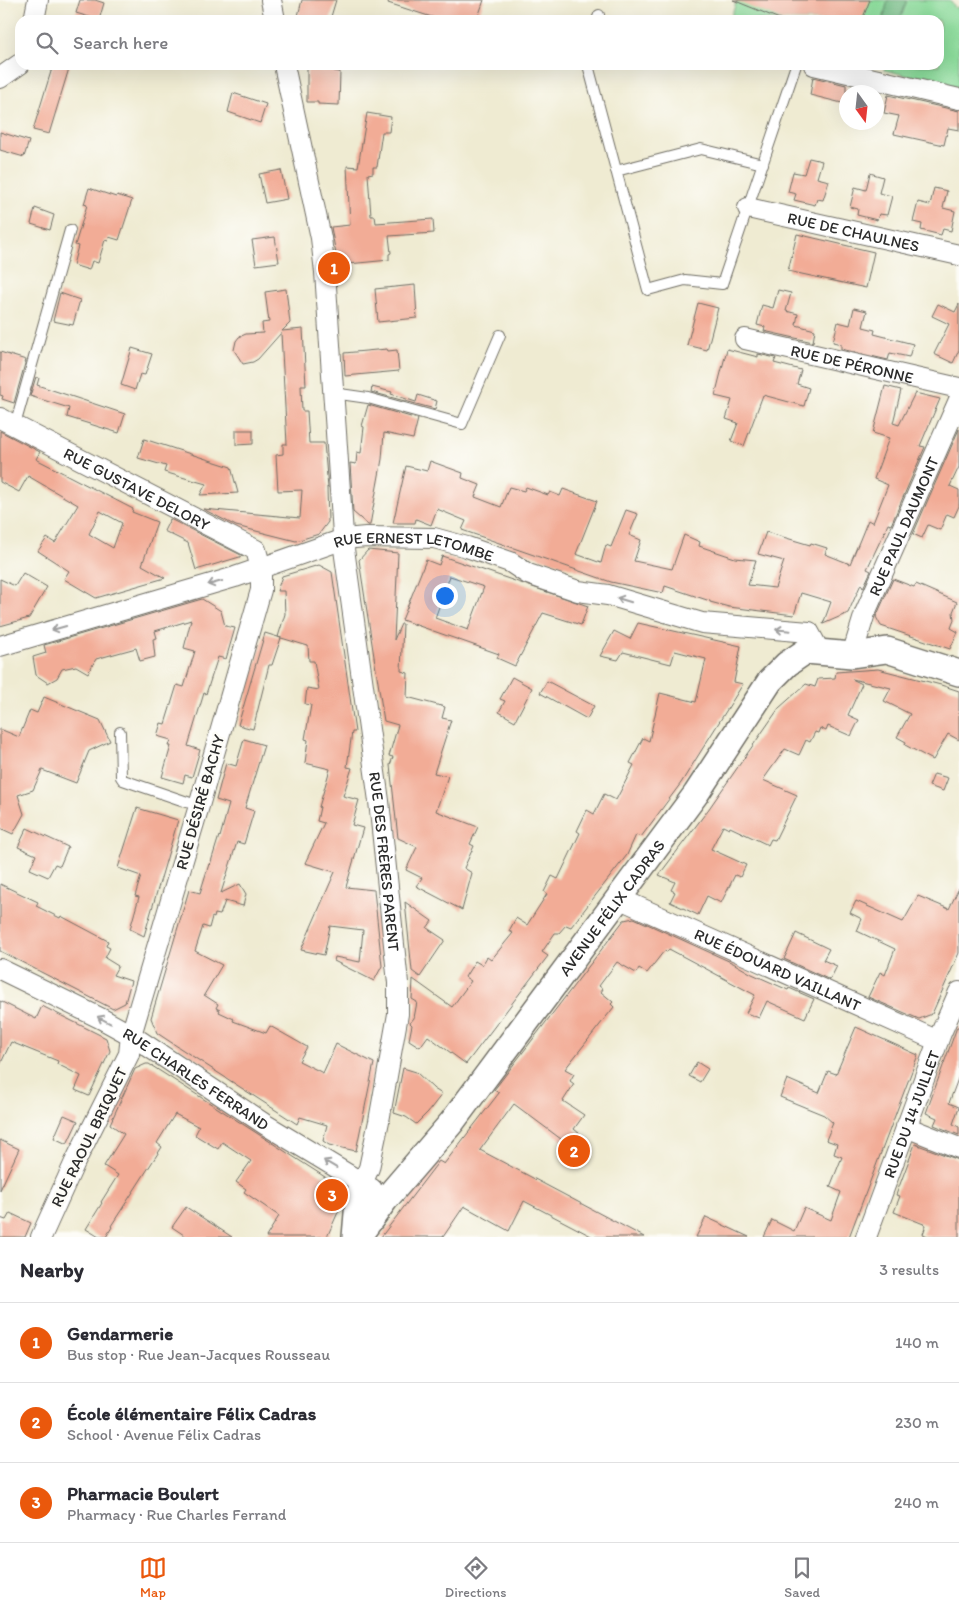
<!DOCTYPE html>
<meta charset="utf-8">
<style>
:root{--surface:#fff;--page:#f2f2f3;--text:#2b2b33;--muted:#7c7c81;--line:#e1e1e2;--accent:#ea580c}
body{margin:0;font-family:Itim,sans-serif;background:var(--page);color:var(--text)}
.compass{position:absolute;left:839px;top:85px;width:45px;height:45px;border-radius:50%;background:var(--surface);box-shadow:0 5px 20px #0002;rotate:165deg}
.you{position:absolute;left:444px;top:595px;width:18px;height:18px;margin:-12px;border:4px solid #fff;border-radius:50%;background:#1a73e8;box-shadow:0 0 0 8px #1a73e833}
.badge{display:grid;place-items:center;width:32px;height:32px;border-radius:50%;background:var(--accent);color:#fff;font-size:16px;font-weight:700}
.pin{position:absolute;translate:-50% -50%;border:2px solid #fff;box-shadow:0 1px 5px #0006}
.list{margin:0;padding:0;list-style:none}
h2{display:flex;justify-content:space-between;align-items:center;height:65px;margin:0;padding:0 20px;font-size:21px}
h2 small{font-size:16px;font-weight:400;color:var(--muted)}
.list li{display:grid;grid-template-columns:32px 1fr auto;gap:15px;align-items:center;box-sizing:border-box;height:80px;padding:0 20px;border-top:1px solid var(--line)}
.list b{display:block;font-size:19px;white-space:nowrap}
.list p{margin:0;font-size:16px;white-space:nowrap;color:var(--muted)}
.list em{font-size:16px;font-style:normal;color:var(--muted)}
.icon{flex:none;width:28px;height:28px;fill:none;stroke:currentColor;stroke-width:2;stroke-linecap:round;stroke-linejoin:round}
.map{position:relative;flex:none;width:959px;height:1237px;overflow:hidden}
.search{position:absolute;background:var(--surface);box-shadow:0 5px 20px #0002;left:15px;right:15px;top:15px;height:55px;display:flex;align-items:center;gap:12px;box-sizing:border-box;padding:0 18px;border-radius:15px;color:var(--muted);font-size:19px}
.sheet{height:305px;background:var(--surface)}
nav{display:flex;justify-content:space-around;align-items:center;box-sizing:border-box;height:70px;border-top:1px solid var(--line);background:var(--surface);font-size:14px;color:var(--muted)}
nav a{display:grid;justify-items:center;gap:2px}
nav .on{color:var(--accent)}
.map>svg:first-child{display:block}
.green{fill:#8ada9a;stroke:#5a8262}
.forest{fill:#6fba82;stroke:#4d7256}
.building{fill:#f2ac96;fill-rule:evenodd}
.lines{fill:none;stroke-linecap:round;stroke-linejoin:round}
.service-casing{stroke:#706e65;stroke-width:12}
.minor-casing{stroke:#706e65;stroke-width:22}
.tertiary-casing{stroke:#706e65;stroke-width:28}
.service{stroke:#fff;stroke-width:10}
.minor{stroke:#fff;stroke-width:20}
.tertiary{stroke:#fff;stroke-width:25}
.oneway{stroke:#a0a0a0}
.labels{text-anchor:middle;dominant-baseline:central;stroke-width:5;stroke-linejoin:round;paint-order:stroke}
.street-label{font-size:16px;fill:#2b2b2b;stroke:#fdfcf7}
</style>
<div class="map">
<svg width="959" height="1237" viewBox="0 0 959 1237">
<rect width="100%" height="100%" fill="#fdfcf7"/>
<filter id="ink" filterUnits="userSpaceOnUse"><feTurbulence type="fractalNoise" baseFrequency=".02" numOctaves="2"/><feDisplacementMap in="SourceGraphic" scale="10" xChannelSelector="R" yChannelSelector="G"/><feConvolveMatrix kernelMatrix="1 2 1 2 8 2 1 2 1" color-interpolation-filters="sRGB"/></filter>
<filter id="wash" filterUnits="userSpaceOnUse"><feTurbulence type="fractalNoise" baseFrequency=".0096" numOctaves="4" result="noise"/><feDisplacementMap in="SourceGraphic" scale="20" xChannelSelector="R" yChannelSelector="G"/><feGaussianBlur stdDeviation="1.12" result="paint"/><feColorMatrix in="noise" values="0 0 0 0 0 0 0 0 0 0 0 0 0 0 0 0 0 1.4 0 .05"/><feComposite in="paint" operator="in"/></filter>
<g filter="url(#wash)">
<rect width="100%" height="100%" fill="#efebd2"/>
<path class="green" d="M737,0H888L883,20H730Z
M907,0H950L955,8L959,7V88L884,70L885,65H939V20H900Z"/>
<path class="forest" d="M888,0H907L900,20H883Z"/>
<g id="blocks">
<path class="building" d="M80,0H95L104,3L99,20L76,13Z
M302,0H336L330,20H297Z
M389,0H484L477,20H441L388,3Z
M733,0H870L862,20H782Z
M53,65H70L49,134L33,130Z
M307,65H335L334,71L340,72L339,105L318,104V102H307Z
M813,77L846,85V104L810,95Z
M233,93L266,104L260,123L228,112Z
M888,95L959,111V130L948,128L944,145L894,134L899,116L884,113Z
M367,113L391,117L389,132H382L377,167H373V173L368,174L371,216H375L376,223L433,219L434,233L389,236L391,253L389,254V260L338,265L331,227L350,225L347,166L358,167Z
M0,132L29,141L24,157L0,150Z
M809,158L822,161L817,178L829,181L823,200L817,199L815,205L794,200L796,194L788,192L793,172L804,174Z
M281,170L287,199L265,203L259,174Z
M870,173L883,177L879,193L892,196L887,215L879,214L877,220L857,215L858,209L850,207L855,187L866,190Z
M89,188L116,197L117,195L132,200L119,240L109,237L108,241L105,240L98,263L92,261L89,270L73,265L78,246L75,245L87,205L84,204Z
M934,188L947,191L943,208L955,211L951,231L943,229L941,235L921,230L922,224L913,222L918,202L930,205Z
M35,208L54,215L50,230L31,224Z
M797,234L874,252L866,288L788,271Z
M275,237L279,262L256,265L252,240Z
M415,285L417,318L378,322L375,289Z
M286,289L290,323L282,331L303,329L306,386H301L302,411H307L309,443H324L328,488L327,487L328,522L319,534L296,541L236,526L203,509L300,518L302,490L278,491L276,455L283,454V444H287L281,333L258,359L253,362L243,364L234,350L236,341L239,337L246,334L263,333L262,323L269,322L265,292Z
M778,290L791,293L786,311L798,314L796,325L815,330L813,342L764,331L765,327L757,325L762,305L773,308Z
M60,293L80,300L73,325L53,321Z
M698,303L718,308L707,350L687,345Z
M938,304L955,312L959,304V350L953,363L934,354L949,324L932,316Z
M854,308L867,311L863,327L875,330L874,334L913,344L909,357L890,353L888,360L841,349V344L833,342L838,322L850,325Z
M132,348L152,354L145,375L140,374L135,390L121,385Z
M387,349L388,351L397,350L399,371L345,376L344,353Z
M727,349L758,357V354L776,358L774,363L801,370L797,384L809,388L804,406L763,395L744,446L731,441L738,423L726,419L732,400L715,396Z
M0,352L26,360L14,403L2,399L3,396L0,395Z
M36,377L39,378L37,385L125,414L119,433L67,417L69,408L30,396Z
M885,386L901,390L893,423L899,425L915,393L940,399L920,446L925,447L891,525L888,524L867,569L871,571L863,588L861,584L848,613L823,624L831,602L801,593L794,615L729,607L710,602V601L665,586L663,593L611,582L462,530L466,521L437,509L431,525L416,519L415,523H393L406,466L427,471L430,461L463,473L462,478L480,485L475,497L501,507L509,487L524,491L526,487L548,495L550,492L560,496L563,489L597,501L576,554L601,563L606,545L611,547L626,510L638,514L629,535L641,540L634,561L672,569L684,535L700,542L699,546L735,558L756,560L748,585L775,588L784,561L758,554L766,532L810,545L811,543L827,548L825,554L850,564L868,520L873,523L888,485L874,479L889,438L873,433Z
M372,387L392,392L391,394L416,402L418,395L437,401L435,409L371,392Z
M368,405L418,419L413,439L384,433L382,459L370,525H368L353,512L350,463L356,464L357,452L361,453L364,427L362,426Z
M959,429V467L950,486L959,490V506L954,517L947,514L940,530L928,525L922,538L913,534Z
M236,430H253V444L236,445Z
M0,431L40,452L36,459L133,509L132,512L157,522L142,565L165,578L96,598L64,579L69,571L38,551L47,538L55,543L78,505L28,476L19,492L0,482ZM100,511L122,523L113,548L89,534Z
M144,439L231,467L238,493L200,495L206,484L164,472L166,466L138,458Z
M170,519L243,556L196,570L188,543L164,531Z
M368,550L398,553L394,640L401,624H403L401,671L408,673L407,697L445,707L442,718L451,720L434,773L448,776L436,811L478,827L470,844L474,846L464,868L472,873L462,910L416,886L422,878L406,870L417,847L398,838L390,765L393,757L389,756L398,725L384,721L359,560Z
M442,556L588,606L581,625L543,613L515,666L497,658L499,654L402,620L426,560L439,565ZM450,576L484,587L468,630L435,618Z
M319,565L332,572L355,732H352L347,767L352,768L343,796L359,800L352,825L363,828L346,887L374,890L382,966L374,981L334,961L335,957L360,962L363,930L330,926L324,955L301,950L335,872L305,863L324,823L317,821L320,807H319L330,769L305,763L308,740L305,739L311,705L305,704L307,688L319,690L314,661H309L308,646L278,637L285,614L284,591H277L282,576Z
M23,573L47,587L29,618L0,626V579L15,586Z
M893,579L914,587L916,584L957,602L953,612L954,620L951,628L958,632L950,649L881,626L876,617Z
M202,599L221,611L225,626L235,628L226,659L218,657L206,694L204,693L188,746L200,750L192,777L185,775L183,783L162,777L171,746H169L171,740L157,736L161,723L165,724L177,685L184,687L195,651L184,648L191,620L155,631L157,638L153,639L155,657L140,661L136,648L96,659L88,673L76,666L62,669L57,678L48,683L36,675L33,657L46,653L44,645Z
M638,623L741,646L734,682L743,684L681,783L641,837L636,835L627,855L571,927L566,925L559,933H555L542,952L548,956L466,1064L428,1036L420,1047L409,1040L412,1025L410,1023L414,1018L417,1002L412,999L413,979L452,1007L471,981L465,977L475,961L482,965L487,957L491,960L513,933L509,931L516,918L527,925L547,894L544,892L552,876L558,879L580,833L577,831L587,810L594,814L604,794L616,800L634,765L630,763L643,738L649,741L660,693L696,702L706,659L675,651L671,664L623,652L618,660L600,656L614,631L630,639Z
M265,633L281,638L272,665H269L253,729L238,725Z
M878,669L941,685L959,691V740L948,734L933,760L905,745L906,742L897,737L910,714L884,701L891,688L852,679L862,684L848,715L859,720L851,736L828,726L826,731L820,728L818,733L815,732L810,742L806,740L799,755L785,749L763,780L797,795L775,840L771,839L768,845L730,827L729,829L723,826L711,849L746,865L740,877L735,875L721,903L707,896L698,915L670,902L675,892L671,890L675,882L659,875L708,810L779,708L806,684L815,687L818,679L835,678L836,672Z
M512,677L532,688L515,721L499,712L505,701L500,699Z
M547,681L594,706L587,719L540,693Z
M44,697L100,720L110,741L89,751L76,783L42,770L33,790L18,795L24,814L13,834L0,828V729L19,737L30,710L37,713Z
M244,739L264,745L245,808L254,811L244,844L237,842L221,893L240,884L246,894L243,906L225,901L220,915L215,914L214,918L212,917L209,928L203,926L195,951L222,965L204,995L218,1004L216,1008L220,1010L219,1012L234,1019L233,1021L266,1033L270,1026L307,1047L299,1061L323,1073L336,1044L374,1063L356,1151L329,1145L323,1141L327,1125L300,1117L297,1124L166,1039L157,1033L151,1018L189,890L200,893L209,864L210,865L219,836L220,837L229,804L216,800L226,763L236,766Z
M934,774L948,778L943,791L929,786Z
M137,808L178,820L144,936L130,929L139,897L135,896L141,876L118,868Z
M27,828L68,847L60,866L55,864L48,877L30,869L36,855L18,847Z
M0,884L38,902L36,906L60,918L61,916L108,941L106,946L110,948L105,958L118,966L113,975L131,981L125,1003L113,1009L0,951Z
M959,888V953L932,1014L919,1019L868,997L880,972L885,975L895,949L857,931L862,919L850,913L856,901L903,922L918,896L949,909Z
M405,902L432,921L427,928L445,940L420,977L412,971Z
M634,918L733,963L752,974L788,990L789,988L814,999L805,1018L767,1001L759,1018L746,1013L755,995L669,949L667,952L664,951L647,973L639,968L636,973L617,962L599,986L603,989L601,992L613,1002L611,1004L614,1007L565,1069L574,1074L570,1081L574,1084L563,1101L584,1115L574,1129L586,1139L577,1151L514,1104L480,1150L644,1237H593L524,1201L509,1231L464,1206L443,1237H381L439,1161L444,1164L499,1093L494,1090L624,920Z
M796,933L829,949L823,960L837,966L830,980L784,959Z
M0,1001L36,1019L42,1006L106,1038L110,1051L89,1096L75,1090L81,1076L57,1064L58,1061L11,1042L0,1065Z
M856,1027L918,1055L849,1237H764L772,1220L794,1231L804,1208L831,1220L841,1192L830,1187L842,1157L834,1154L837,1144L826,1140L833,1123L824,1115L780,1097L787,1079L819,1093L828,1071L836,1074Z
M957,1027H959V1076L949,1103L959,1107L953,1124L959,1127V1135L934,1125L937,1118L926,1113Z
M697,1062L708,1069L700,1082L689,1076Z
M146,1064H149L339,1186L343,1201L327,1237H266L279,1216L244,1192L246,1189L236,1182L251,1161L222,1142L218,1149L195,1135L199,1127L175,1114L157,1143L162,1147L111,1226L112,1227L106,1237H99L86,1229L102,1203L101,1202L118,1175L104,1166L124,1134L110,1124L135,1069Z
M403,1068L416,1072L434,1089L442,1094L428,1112L416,1124L406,1117L394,1113Z
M64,1115L78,1121L67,1144L54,1138Z
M0,1140L19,1149L0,1190Z
M915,1144L959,1160V1237H930L923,1234L926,1225L894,1212L900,1196L896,1195Z
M186,1207L232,1237H187L172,1227Z
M10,1213L31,1223L25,1237H0V1218L6,1220Z
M706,1217L749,1237H696Z"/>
</g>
</g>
<g filter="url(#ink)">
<use href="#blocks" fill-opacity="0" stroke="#706e65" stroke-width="1"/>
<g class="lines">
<defs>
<path id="service" d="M597,20L599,15
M588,65L648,290L685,280L722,284L796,65
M616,171L701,149L763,164
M333,393L368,398L462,424L500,335
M15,425L70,230
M120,732L121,777L123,780L199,806"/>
<g id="minor">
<path d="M271,0L275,20"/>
<path d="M34,20L38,0"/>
<path id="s1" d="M284,65L321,238L325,272L344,549L379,801L398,983V1014L379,1121L369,1168L362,1183"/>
<path d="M814,65L959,99"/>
<path d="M0,78L20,64"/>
<path id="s2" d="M748,208L959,255"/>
<path id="s3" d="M745,339L959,388"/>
<path id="s4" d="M0,418L256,550L261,568V590L199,806L131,1035L129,1054L75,1162L41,1237"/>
<path id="s5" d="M0,646L235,577L344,539L366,537L434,538L467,547L510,562L528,574L578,591L608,595L702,623L809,632L820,652"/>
<path id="s6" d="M852,655L865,613L959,400"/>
<path id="s7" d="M618,898L938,1041"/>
<path id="s8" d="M0,969L102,1019L131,1035L266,1125L372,1189"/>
<path d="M906,1127L959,1148"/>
<path id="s9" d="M866,1237L941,1033L959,992"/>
</g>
<g id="tertiary">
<path d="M355,1237L358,1202L362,1183"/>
<path id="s10" d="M358,1237L385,1200L452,1122L487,1075L696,794L770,681L787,664L806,651L852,655L887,650L959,673"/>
</g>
</defs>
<use href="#service" class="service-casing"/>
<use href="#minor" class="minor-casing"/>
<use href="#tertiary" class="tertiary-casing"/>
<use href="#service" class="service"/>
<use href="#minor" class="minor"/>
<use href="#tertiary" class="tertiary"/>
</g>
<defs><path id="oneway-shaft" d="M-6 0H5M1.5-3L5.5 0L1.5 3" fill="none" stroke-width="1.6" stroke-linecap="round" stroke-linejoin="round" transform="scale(1.25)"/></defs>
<g class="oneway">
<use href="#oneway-shaft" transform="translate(215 583) rotate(164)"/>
<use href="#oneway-shaft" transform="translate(624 600) rotate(-163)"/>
<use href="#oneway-shaft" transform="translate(59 628) rotate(164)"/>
<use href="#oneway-shaft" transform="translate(783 630) rotate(-175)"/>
<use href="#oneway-shaft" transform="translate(104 1020) rotate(-152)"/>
<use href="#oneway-shaft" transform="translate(330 1164) rotate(-149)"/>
</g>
</g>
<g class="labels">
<g class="street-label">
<text stroke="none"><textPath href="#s2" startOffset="108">RUE DE CHAULNES</textPath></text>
<text stroke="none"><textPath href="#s3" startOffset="110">RUE DE PÉRONNE</textPath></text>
<text stroke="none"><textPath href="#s4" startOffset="154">RUE GUSTAVE DELORY</textPath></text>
<text stroke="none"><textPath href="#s6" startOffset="139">RUE PAUL DAUMONT</textPath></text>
<text stroke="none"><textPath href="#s5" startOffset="431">RUE ERNEST LETOMBE</textPath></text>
<text transform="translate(200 802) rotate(-74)">RUE DÉSIRÉ BACHY</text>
<text stroke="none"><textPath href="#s1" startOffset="804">RUE DES FRÈRES PARENT</textPath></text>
<text stroke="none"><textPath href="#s10" startOffset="416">AVENUE FÉLIX CADRAS</textPath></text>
<text stroke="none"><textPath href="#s7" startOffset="175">RUE ÉDOUARD VAILLANT</textPath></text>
<text stroke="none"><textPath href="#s8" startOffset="225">RUE CHARLES FERRAND</textPath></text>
<text stroke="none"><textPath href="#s9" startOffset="131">RUE DU 14 JUILLET</textPath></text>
<text transform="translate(89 1137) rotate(-64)">RUE RAOUL BRIQUET</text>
</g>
</g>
</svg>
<svg class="compass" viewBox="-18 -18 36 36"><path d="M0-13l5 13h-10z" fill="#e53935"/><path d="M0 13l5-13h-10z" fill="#7c7c81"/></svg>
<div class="you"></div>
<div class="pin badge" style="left:334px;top:268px">1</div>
<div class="pin badge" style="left:574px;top:1151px">2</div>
<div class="pin badge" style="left:332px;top:1195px">3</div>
<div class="search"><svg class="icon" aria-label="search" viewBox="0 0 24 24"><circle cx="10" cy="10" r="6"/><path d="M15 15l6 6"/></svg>Search here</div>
</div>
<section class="sheet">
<h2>Nearby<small>3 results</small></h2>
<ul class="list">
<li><span class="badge">1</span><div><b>Gendarmerie</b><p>Bus stop · Rue Jean-Jacques Rousseau</p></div><em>140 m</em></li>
<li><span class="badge">2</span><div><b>École élémentaire Félix Cadras</b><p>School · Avenue Félix Cadras</p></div><em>230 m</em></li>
<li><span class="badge">3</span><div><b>Pharmacie Boulert</b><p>Pharmacy · Rue Charles Ferrand</p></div><em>240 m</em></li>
</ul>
</section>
<nav>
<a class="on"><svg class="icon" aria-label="map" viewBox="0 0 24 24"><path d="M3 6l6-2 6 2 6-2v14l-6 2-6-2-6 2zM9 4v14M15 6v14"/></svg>Map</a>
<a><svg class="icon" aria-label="directions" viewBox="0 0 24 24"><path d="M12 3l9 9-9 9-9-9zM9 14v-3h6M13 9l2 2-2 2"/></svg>Directions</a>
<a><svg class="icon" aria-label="saved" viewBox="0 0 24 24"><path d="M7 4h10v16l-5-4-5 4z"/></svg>Saved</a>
</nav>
